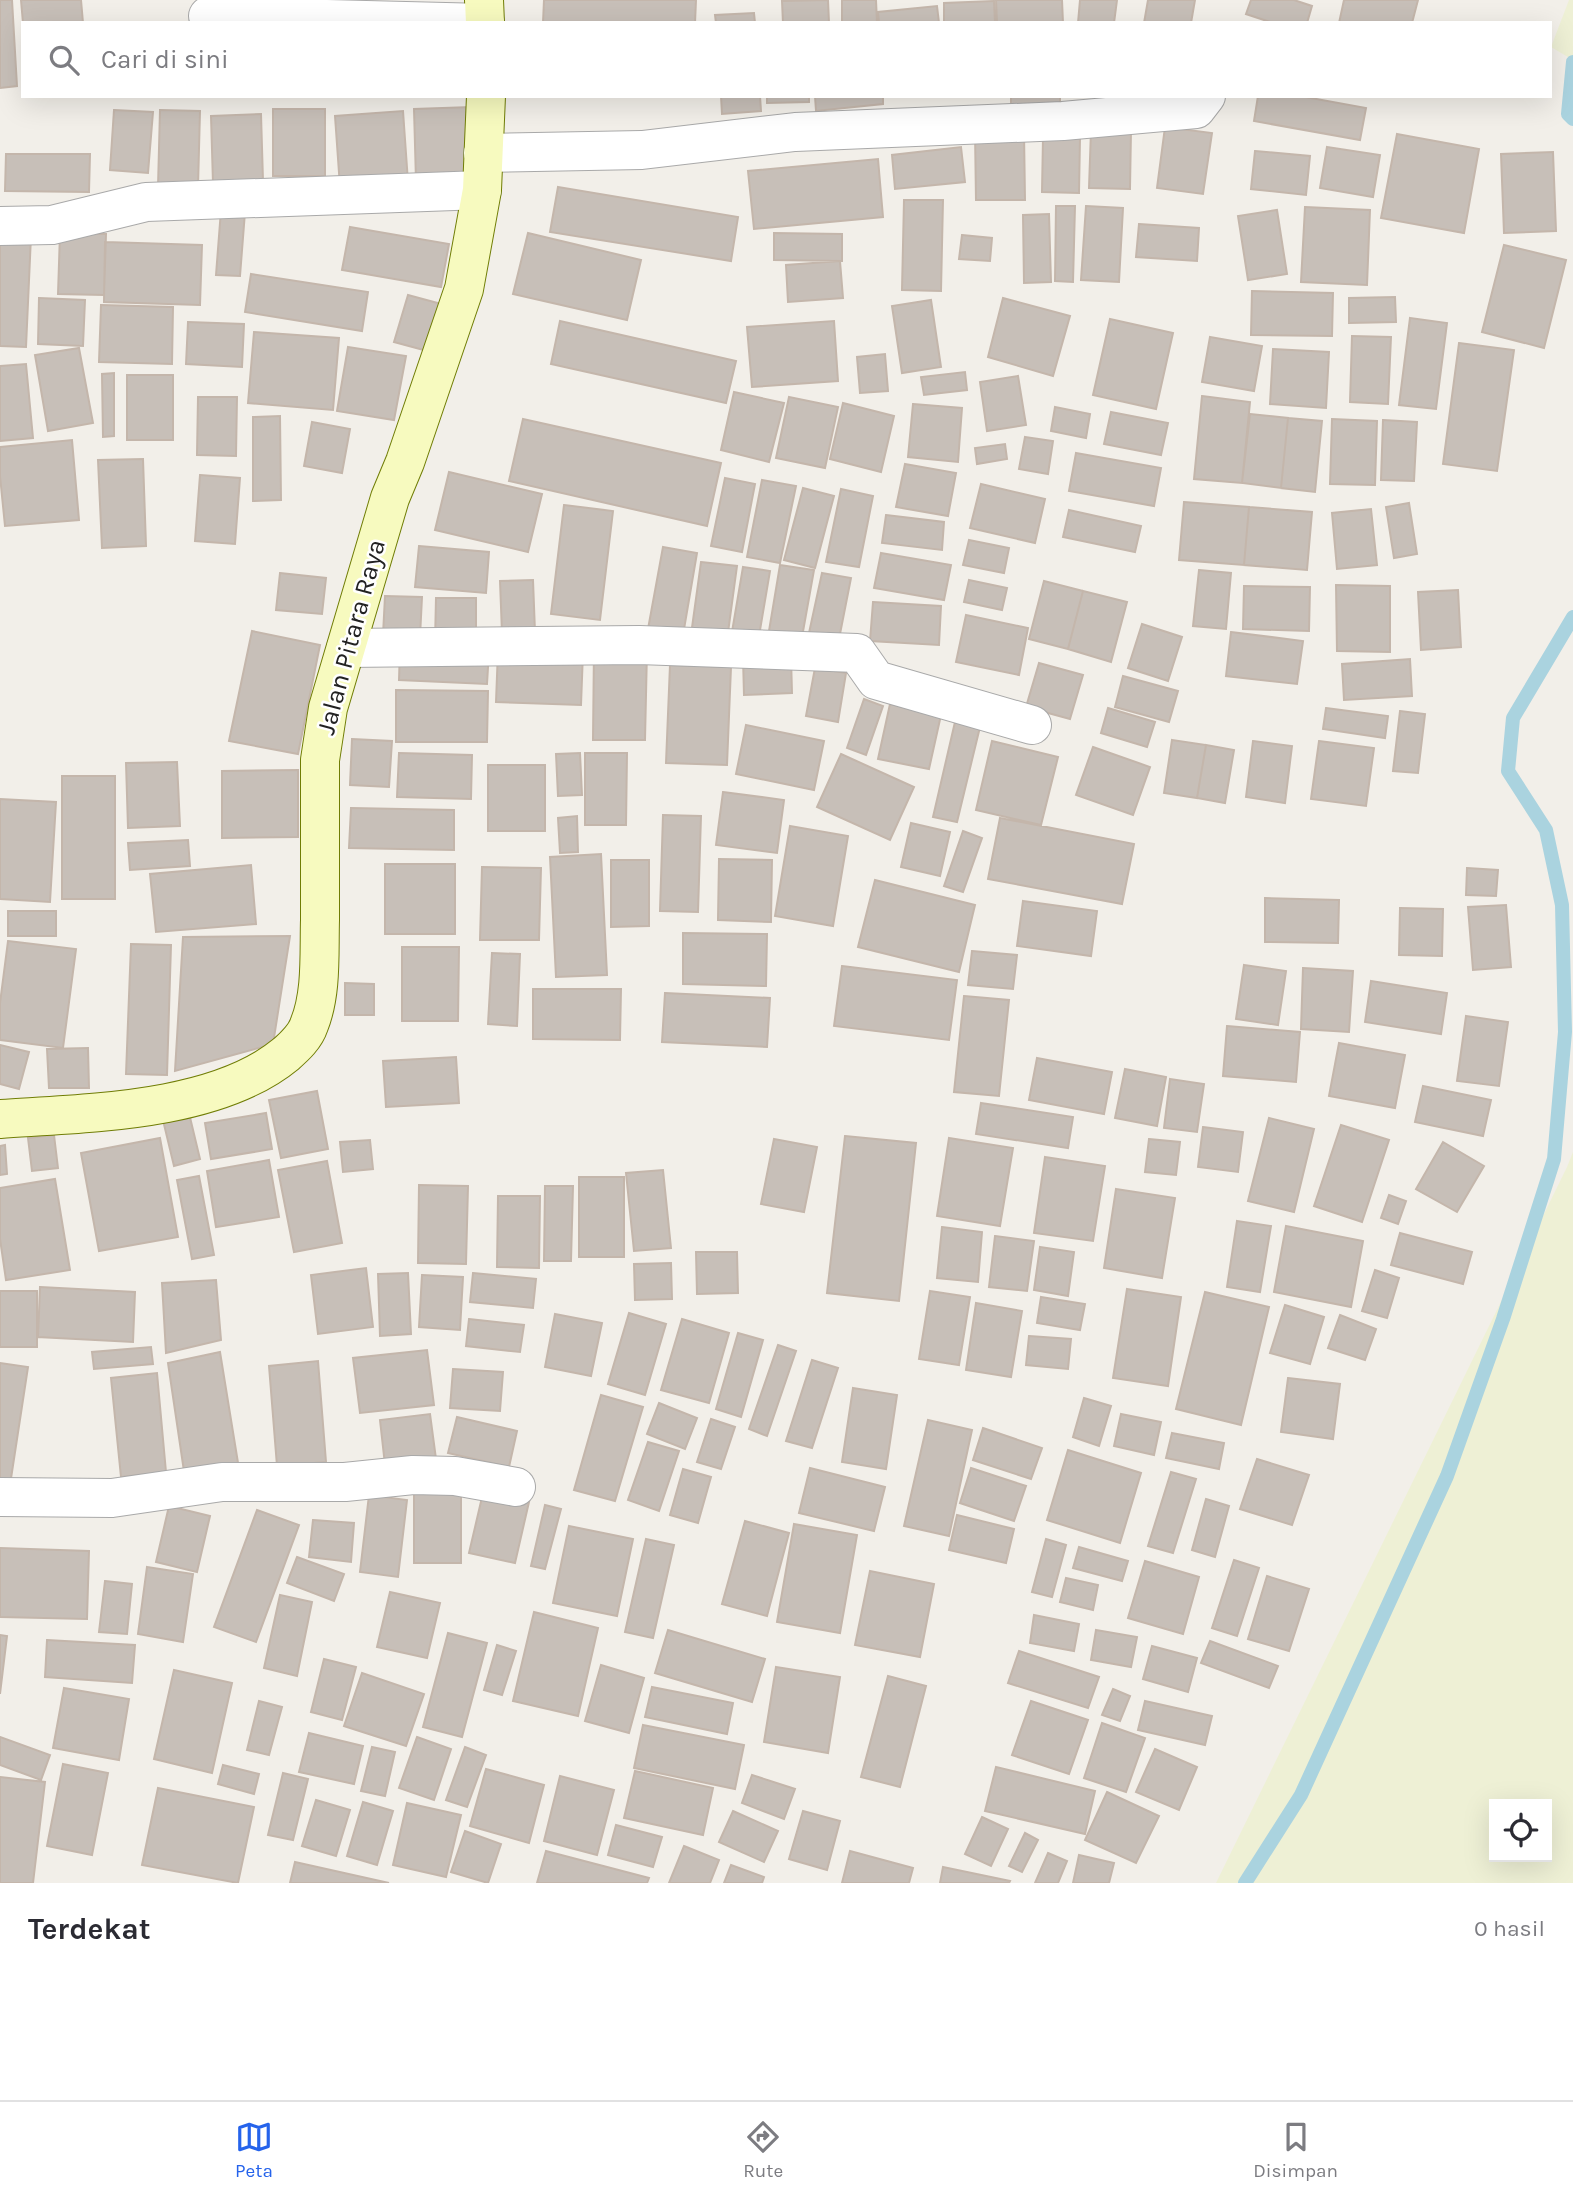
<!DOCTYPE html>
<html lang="id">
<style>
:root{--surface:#fff;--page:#f2f2f3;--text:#2b2b33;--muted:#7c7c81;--line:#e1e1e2;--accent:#2563eb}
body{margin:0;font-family:Karla,sans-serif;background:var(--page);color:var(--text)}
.controls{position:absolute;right:21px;bottom:21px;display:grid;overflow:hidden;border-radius:0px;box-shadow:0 7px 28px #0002}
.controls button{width:63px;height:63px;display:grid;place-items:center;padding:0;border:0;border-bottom:2px solid var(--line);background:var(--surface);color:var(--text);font:35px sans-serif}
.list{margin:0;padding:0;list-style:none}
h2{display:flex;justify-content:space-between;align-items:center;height:91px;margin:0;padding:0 28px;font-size:30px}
h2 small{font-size:23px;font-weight:400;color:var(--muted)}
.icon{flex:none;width:38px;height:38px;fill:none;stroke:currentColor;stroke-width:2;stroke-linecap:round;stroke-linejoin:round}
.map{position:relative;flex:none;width:1573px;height:1883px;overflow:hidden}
.search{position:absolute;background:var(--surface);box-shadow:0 7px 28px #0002;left:21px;right:21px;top:21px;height:77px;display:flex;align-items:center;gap:18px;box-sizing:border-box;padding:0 24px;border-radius:0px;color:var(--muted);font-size:26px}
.sheet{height:217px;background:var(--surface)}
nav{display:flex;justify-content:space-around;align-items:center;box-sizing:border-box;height:98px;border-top:2px solid var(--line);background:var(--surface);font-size:19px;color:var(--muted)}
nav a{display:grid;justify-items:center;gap:4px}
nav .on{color:var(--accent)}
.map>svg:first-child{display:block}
.farmland{fill:#eef0d5;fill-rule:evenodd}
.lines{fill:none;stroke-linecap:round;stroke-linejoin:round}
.stream{stroke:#aad3df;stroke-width:14}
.building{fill:#c7bfb8;stroke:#c4b6ab;stroke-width:2}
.street-casing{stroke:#a9a9a9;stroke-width:40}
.secondary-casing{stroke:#707d05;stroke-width:40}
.street{stroke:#fff;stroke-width:38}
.secondary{stroke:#f7fabf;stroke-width:38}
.labels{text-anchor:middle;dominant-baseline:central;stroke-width:5;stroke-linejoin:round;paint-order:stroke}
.street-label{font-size:26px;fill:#222;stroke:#fff}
</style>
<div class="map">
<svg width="1573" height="1883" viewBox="0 0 1573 1883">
<rect width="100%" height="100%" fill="#f2efe9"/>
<path class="farmland" d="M1569,0H1573V60L1551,47Z
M1573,1152V1883H1216L1567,1167ZM1494,1804H1547V1857H1494Z"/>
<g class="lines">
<path class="stream" d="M1573,62L1568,114L1573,119
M1245,1883L1301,1795L1447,1476L1503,1319L1554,1159L1565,1032L1562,905L1546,830L1508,771L1513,718L1573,617"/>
</g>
<path class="building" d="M0,0H12L17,86L0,88Z
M21,0H81L83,23H23Z
M544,0H696L695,23H543Z
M828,0L829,23H783L782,1Z
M842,0H876L877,23H842Z
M996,0H1062L1063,23H997Z
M1080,0H1117L1114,23H1078Z
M1148,0H1195L1191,23H1144Z
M1251,0H1294L1312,6L1307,23H1273L1246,14Z
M1344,0H1418L1412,23H1339Z
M994,1L995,23H944V3Z
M937,6L939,23H879L878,12Z
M754,13L755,23H716L715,15Z
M721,96H760L761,111L722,114Z
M767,96H809V102L767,103Z
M815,96H883V104L816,111Z
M1011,96H1060V111H1011Z
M1258,96H1300L1366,108L1360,140L1254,121Z
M471,107L473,179L416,181L414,109Z
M273,109H325V176H273Z
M114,110L153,112L148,173L110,170Z
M160,110L200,111L198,187H158Z
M403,111L408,182L340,187L335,116Z
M261,114L263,181L213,183L211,116Z
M1165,127L1212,133L1203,194L1157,188Z
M1091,130H1131L1130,189L1089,188Z
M975,132H1024L1025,200H976Z
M1397,134L1479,149L1464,233L1381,218Z
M1043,138H1080L1079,193L1042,192Z
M961,147L965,182L895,189L892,155Z
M1327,147L1380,155L1373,197L1320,188Z
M1255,151L1310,156L1306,195L1251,189Z
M1553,152L1556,231L1504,233L1501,154Z
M6,154H90L89,192L5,191Z
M878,159L883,217L754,229L748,171Z
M558,187L738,217L731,261L550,232Z
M904,200H943L941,291L902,290Z
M1056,206H1075L1073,282L1055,281Z
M1086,206L1123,208L1119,282L1081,280Z
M1305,207L1370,210L1367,285L1301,282Z
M221,210L245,212L240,276L216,275Z
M1277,210L1287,274L1248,280L1238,216Z
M1049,214L1051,282L1024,283L1023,215Z
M1139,224L1199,228L1197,261L1136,257Z
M350,227L449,244L441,287L342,270Z
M60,233L106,234L104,295L58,294Z
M528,233L641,260L627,320L513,294Z
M774,233L842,234V261L774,260Z
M0,235L31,236L26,347L0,346Z
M962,235L992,238L990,261L959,259Z
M105,242L202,245L200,305L104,302Z
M1504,245L1566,260L1544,348L1482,332Z
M840,261L843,298L788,302L786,265Z
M251,274L368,292L362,331L245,312Z
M1252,291L1333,293L1332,336L1251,335Z
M408,295L445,305L431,352L394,342Z
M1395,297L1396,322L1349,323V298Z
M39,298L85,300L83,346L38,344Z
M1003,298L1070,316L1053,376L988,357Z
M931,300L941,367L902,373L892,306Z
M101,305L173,307L172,364L99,362Z
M1410,318L1447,323L1436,409L1399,405Z
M1110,319L1173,333L1156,409L1093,395Z
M560,321L736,361L726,403L551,364Z
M834,321L838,381L752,387L747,327Z
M188,322L244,324L242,367L186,364Z
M254,332L339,338L333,410L248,403Z
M1352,336L1391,337L1388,404L1350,402Z
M1210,337L1262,346L1254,391L1202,382Z
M1459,343L1514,350L1497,471L1443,464Z
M348,347L406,356L394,420L337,411Z
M79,348L93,423L48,431L35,355Z
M1273,349L1329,352L1326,408L1270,404Z
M885,354L888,391L860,393L857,357Z
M26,364L33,438L0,441V366Z
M965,372L967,390L924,395L921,377Z
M114,373V436L103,437L102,374Z
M127,375H173V440H127Z
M1018,376L1026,425L987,431L980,382Z
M734,392L784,403L769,462L721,450Z
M1202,396L1250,402L1242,483L1194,479Z
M198,397H237L236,456L197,455Z
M789,397L838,407L825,468L776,458Z
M843,403L894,416L881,472L830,459Z
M913,404L962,408L958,462L908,457Z
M1055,407L1090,414L1086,438L1051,431Z
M1111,412L1168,423L1161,455L1104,444Z
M1250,414L1288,418L1281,488L1242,483Z
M280,416L281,500L253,501V417Z
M1288,418L1322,421L1315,492L1281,488Z
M523,419L721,463L707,526L509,481Z
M1332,419L1377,421L1375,485L1330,484Z
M1383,420L1417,422L1414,481L1381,480Z
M312,422L350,429L342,473L304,466Z
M1025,437L1053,441L1048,474L1019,469Z
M72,440L79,520L5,526L0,476V447Z
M1005,444L1007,459L977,464L975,448Z
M1076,453L1161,468L1154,506L1069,491Z
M143,459L146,546L102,548L98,460Z
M905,464L956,473L948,516L896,507Z
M449,472L542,494L528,552L435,530Z
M200,475L240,478L235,544L195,541Z
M725,478L755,484L742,552L711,546Z
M762,480L796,486L780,563L747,557Z
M981,484L1045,499L1035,543L970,528Z
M803,488L834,496L815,568L784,560Z
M841,489L873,496L859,567L826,562Z
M1184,502L1249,507L1244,565L1179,560Z
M1409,503L1417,554L1394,558L1386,507Z
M564,505L613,511L600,620L551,614Z
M1249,507L1312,512L1307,570L1244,565Z
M1371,509L1377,565L1337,569L1332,513Z
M1069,510L1141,526L1135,552L1063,537Z
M886,515L944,522L942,550L882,543Z
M969,540L1009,548L1004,573L963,565Z
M419,546L489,552L486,593L415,587Z
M663,547L697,553L683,635L648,629Z
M881,553L951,565L944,600L874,588Z
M701,562L737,566L727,640L691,635Z
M780,565L814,570L802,637L769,631Z
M743,567L770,571L759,636L732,632Z
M1199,570L1231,573L1226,629L1193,626Z
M280,573L326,578L322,614L276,610Z
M822,573L851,578L839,639L809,633Z
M533,580L535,632L502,633L500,581Z
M969,580L1007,588L1002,610L964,602Z
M1044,581L1083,591L1068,649L1029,639Z
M1336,585L1390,586V652L1337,651Z
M1244,586L1310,587L1309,631L1243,629Z
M1458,590L1461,647L1421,650L1418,592Z
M1083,591L1127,602L1111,662L1068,649Z
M385,596L422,597L420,637L383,635Z
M436,598H476V642H435Z
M873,602L941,606L939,645L870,641Z
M966,615L1028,628L1019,675L956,662Z
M1142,624L1182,637L1168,681L1128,668Z
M252,631L320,645L298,754L229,741Z
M1231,632L1303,641L1297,684L1226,676Z
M400,648L489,651L487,684L399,680Z
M594,648L647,650L645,740H593Z
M498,650L583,652L581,705L496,702Z
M791,657L792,693L744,695L743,658Z
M1410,659L1412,696L1344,700L1342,664Z
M1039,663L1083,675L1070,719L1026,707Z
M670,665L731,667L727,765L666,763Z
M815,668L846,673L838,722L806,716Z
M1123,676L1178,691L1169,722L1115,707Z
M396,690L488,691L487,742H396Z
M864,699L883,706L866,755L847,748Z
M890,704L941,715L929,769L878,759Z
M1108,708L1155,722L1147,747L1101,733Z
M1326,708L1388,716L1385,738L1323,729Z
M1400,711L1425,714L1418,773L1393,771Z
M955,722L980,727L957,822L933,817Z
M746,725L824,741L814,790L736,774Z
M352,739L392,741L389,787L350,785Z
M1172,740L1206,745L1197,798L1164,793Z
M992,741L1058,757L1041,825L976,810Z
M1253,741L1292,746L1285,803L1246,797Z
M1319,741L1374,748L1366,806L1311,799Z
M1206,745L1234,750L1225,803L1197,798Z
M1093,747L1150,767L1133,815L1076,795Z
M399,753L472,755L471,799L397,797Z
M580,753L582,795L558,796L556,754Z
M585,753H627L626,825H585Z
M841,754L914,787L890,840L817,807Z
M177,762L180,826L128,828L126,763Z
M488,765H545V831H488Z
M298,770V837L222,838V771Z
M62,776H115V899H62Z
M723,792L784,800L777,853L716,845Z
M0,799L56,802L50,902L0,899Z
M351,808L454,810V850L349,848Z
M663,815L701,816L698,912L660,911Z
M577,816L578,852L560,853L558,818Z
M1000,818L1134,844L1122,904L988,879Z
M911,823L950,832L940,876L901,867Z
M790,826L848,836L833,926L775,916Z
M963,831L982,838L963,892L944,886Z
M188,840L190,866L130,870L128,843Z
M601,854L607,975L556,977L550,857Z
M719,859L772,860L771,922L718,920Z
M611,860H649V926L611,927Z
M385,864H455V934H385Z
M251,865L256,924L156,932L150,874Z
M482,867L541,868L539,940H480Z
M1467,868L1498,870L1496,896L1466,895Z
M875,880L975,905L959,972L858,947Z
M1265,898L1339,900L1338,943L1265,942Z
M1023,901L1097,911L1091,956L1017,946Z
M1506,905L1511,967L1473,970L1468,907Z
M1400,908L1443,909L1442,956L1399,955Z
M8,911H56V936H8Z
M683,933L767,934L766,986L683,984Z
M290,936L273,1044L175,1071L183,937Z
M8,941L76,949L63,1048L0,1040V1003Z
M131,944L171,945L167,1075L126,1074Z
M402,947H459L458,1021H402Z
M972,951L1017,955L1013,989L968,985Z
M492,953L520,954L517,1026L488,1024Z
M1244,965L1286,971L1278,1025L1236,1019Z
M842,966L957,980L949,1040L834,1026Z
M1303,968L1353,971L1349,1032L1301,1029Z
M1371,981L1447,993L1441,1034L1365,1022Z
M345,983L374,984V1015H345Z
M533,989H621L620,1040L533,1039Z
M665,993L770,998L767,1047L662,1042Z
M964,996L1009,1000L999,1096L954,1092Z
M1466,1016L1508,1022L1499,1086L1457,1081Z
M1227,1026L1300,1032L1296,1082L1223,1076Z
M1339,1043L1405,1055L1395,1108L1329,1096Z
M0,1045L29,1052L19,1089L0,1084Z
M88,1048L89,1088H49L47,1049Z
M456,1057L459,1103L386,1107L383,1061Z
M1037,1058L1112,1072L1104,1114L1029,1100Z
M1125,1069L1166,1077L1157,1126L1115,1118Z
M1170,1079L1204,1084L1197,1132L1164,1128Z
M1423,1086L1491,1100L1483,1136L1415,1122Z
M317,1091L328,1149L281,1158L269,1100Z
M981,1103L1073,1117L1068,1148L976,1134Z
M188,1109L200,1159L174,1166L162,1116Z
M266,1113L272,1149L211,1159L205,1123Z
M1269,1118L1314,1129L1294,1212L1248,1201Z
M1341,1125L1389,1140L1362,1222L1314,1206Z
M1203,1127L1243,1132L1238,1172L1198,1167Z
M54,1135L58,1168L32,1171L28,1138Z
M845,1136L916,1143L899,1301L827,1293Z
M160,1138L178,1237L99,1251L81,1153Z
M949,1138L1013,1148L1000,1226L937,1216Z
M774,1139L817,1147L804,1212L761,1204Z
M1149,1139L1180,1142L1176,1175L1145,1172Z
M370,1140L373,1169L343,1172L340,1142Z
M1443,1142L1484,1166L1457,1212L1416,1189Z
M5,1145L7,1174L0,1175V1146Z
M1045,1157L1105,1166L1093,1241L1034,1233Z
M269,1160L279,1217L216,1227L207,1171Z
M327,1161L342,1243L294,1252L278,1170Z
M663,1170L671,1248L634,1251L626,1173Z
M199,1176L214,1255L192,1259L177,1180Z
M579,1177H624V1257H579Z
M55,1179L70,1270L6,1280L0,1239V1188Z
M419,1185L468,1186L466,1264L418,1263Z
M545,1186H573L571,1261H544Z
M1116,1189L1175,1198L1162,1278L1104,1268Z
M1389,1195L1406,1201L1398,1224L1381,1218Z
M498,1196H540L539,1268L497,1267Z
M1237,1221L1271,1226L1260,1292L1227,1287Z
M1286,1226L1363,1241L1351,1307L1274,1292Z
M942,1227L982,1232L978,1282L937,1278Z
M1400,1233L1472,1252L1463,1284L1391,1265Z
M995,1236L1034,1241L1027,1291L989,1287Z
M1040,1247L1074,1252L1068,1296L1034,1290Z
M696,1252H737L738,1293L697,1294Z
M671,1263L672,1299L635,1300L634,1264Z
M366,1268L373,1327L318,1334L311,1275Z
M1375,1270L1399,1278L1387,1318L1362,1311Z
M408,1273L411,1334L380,1336L378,1274Z
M473,1273L536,1279L533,1308L470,1302Z
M422,1275L463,1277L460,1330L419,1327Z
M216,1280L221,1340L166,1353L162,1283Z
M40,1287L135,1292L133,1342L38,1337Z
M1127,1289L1181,1297L1168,1386L1113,1378Z
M0,1291H37V1347H0Z
M930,1291L970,1297L959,1365L919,1359Z
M1205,1292L1269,1307L1241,1425L1176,1409Z
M1041,1297L1085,1304L1080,1330L1037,1323Z
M976,1303L1022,1311L1011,1377L966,1370Z
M1285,1305L1324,1317L1310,1364L1270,1353Z
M629,1313L666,1324L645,1395L608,1384Z
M555,1314L602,1323L591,1376L545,1367Z
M1340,1315L1376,1329L1365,1360L1328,1348Z
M469,1319L524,1325L520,1352L466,1346Z
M682,1319L729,1333L709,1403L661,1390Z
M738,1333L763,1340L741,1417L716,1409Z
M1029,1336L1071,1339L1068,1369L1026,1365Z
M778,1345L796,1351L767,1436L749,1429Z
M151,1347L153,1364L94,1369L92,1352Z
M427,1350L434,1405L360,1413L353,1358Z
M220,1352L239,1469L185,1478L168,1363Z
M812,1360L838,1368L812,1448L786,1441Z
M318,1361L326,1462L277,1466L269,1366Z
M0,1363L28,1367L10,1485L0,1483Z
M453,1369L503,1372L500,1411L450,1408Z
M157,1373L166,1472L121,1477L111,1378Z
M1288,1378L1340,1384L1333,1439L1281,1432Z
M853,1388L897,1395L886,1469L842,1462Z
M601,1395L643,1407L615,1501L574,1490Z
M1084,1398L1111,1406L1099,1446L1073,1437Z
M659,1403L697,1418L685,1449L647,1434Z
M430,1414L436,1459L385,1465L380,1420Z
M1121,1414L1161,1422L1154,1455L1114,1446Z
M457,1417L517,1431L509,1467L448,1453Z
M711,1419L735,1427L721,1469L697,1462Z
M928,1420L972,1430L949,1536L904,1526Z
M983,1428L1042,1448L1031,1479L973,1460Z
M1172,1433L1224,1443L1219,1469L1166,1458Z
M648,1442L679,1451L659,1511L628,1500Z
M1068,1450L1141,1473L1120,1543L1047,1520Z
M1257,1459L1309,1475L1292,1525L1240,1509Z
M810,1468L885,1487L874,1531L799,1513Z
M971,1468L1026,1486L1014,1521L960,1503Z
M683,1469L711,1477L698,1523L670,1515Z
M1171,1472L1196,1479L1173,1553L1148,1546Z
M414,1486H461V1563H414Z
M483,1493L529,1502L515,1563L469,1553Z
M369,1495L407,1500L398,1577L360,1572Z
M1206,1499L1229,1506L1215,1557L1192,1550Z
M545,1505L561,1509L545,1569L531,1566Z
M169,1506L210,1516L197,1572L156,1562Z
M257,1510L299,1525L256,1642L214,1627Z
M957,1515L1014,1529L1006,1563L949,1550Z
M313,1520L354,1523L351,1562L309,1557Z
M745,1521L789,1533L767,1616L722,1604Z
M794,1524L857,1535L840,1633L777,1622Z
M569,1526L633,1539L617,1616L553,1603Z
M646,1539L674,1545L653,1638L625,1632Z
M1046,1539L1066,1545L1052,1597L1032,1592Z
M1079,1547L1128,1561L1122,1581L1073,1568Z
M0,1548L89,1551L87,1619L0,1617Z
M297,1557L344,1574L334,1601L287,1583Z
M1234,1560L1259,1568L1237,1636L1212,1628Z
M1145,1561L1199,1577L1183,1634L1128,1618Z
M147,1567L193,1574L183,1642L138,1634Z
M870,1571L934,1584L920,1657L855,1645Z
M1267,1576L1309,1589L1289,1651L1248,1639Z
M1066,1578L1098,1585L1093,1610L1060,1602Z
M105,1581L132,1584L127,1634L99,1632Z
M390,1592L440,1603L427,1658L377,1647Z
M280,1595L312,1602L297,1676L264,1668Z
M534,1612L598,1628L578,1716L513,1701Z
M1034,1615L1079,1624L1074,1651L1030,1643Z
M668,1630L765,1659L752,1702L655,1673Z
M1096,1630L1137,1637L1131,1667L1091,1660Z
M448,1633L487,1643L462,1737L423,1727Z
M0,1635L7,1636L0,1694Z
M47,1640L135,1645L132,1683L45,1677Z
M1210,1641L1278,1666L1269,1688L1201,1663Z
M497,1645L516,1651L502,1695L484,1690Z
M1152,1646L1197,1658L1188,1692L1143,1679Z
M1019,1651L1099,1677L1088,1708L1008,1683Z
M324,1659L356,1667L342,1720L311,1712Z
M601,1665L644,1678L629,1733L585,1721Z
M776,1667L840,1677L828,1753L764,1742Z
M174,1670L232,1683L212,1773L154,1759Z
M362,1673L424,1694L406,1746L344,1726Z
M888,1676L926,1686L900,1787L861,1777Z
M652,1687L733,1703L727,1734L645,1717Z
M64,1688L129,1699L119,1760L53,1748Z
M1113,1689L1130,1696L1120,1721L1102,1715Z
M259,1701L282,1707L269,1755L247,1750Z
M1031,1701L1088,1720L1069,1774L1012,1755Z
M1145,1701L1212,1716L1205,1745L1138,1730Z
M1102,1723L1145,1738L1126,1792L1084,1778Z
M643,1725L744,1745L735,1789L634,1768Z
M309,1733L363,1746L354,1784L299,1772Z
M0,1737L50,1755L41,1780L0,1765Z
M417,1737L451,1749L434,1800L399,1788Z
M372,1747L395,1752L385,1796L361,1791Z
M465,1747L486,1755L467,1807L446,1800Z
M1155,1749L1197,1767L1179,1810L1136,1792Z
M63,1764L108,1773L92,1855L47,1846Z
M223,1765L259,1774L254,1794L218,1784Z
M996,1767L1095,1791L1085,1834L985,1811Z
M486,1769L544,1785L529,1843L470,1826Z
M635,1771L713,1788L703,1835L624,1818Z
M283,1773L308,1779L293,1840L268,1835Z
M752,1775L795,1789L784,1819L742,1803Z
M560,1776L614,1790L597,1855L544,1841Z
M0,1777L45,1782L33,1883H0Z
M158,1788L254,1807L238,1883L142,1865Z
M1107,1792L1159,1816L1136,1863L1085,1840Z
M316,1800L350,1810L336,1856L302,1846Z
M363,1802L393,1811L377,1865L347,1856Z
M407,1803L461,1815L446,1877L393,1865Z
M733,1811L778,1831L764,1862L719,1842Z
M803,1811L840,1821L827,1870L789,1859Z
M982,1817L1008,1829L991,1866L965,1854Z
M616,1825L662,1837L653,1867L608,1855Z
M465,1831L501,1844L488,1883L451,1872Z
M1025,1833L1038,1840L1022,1872L1009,1866Z
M684,1846L719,1860L710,1883H669Z
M546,1851L649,1878L647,1883H537Z
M850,1851L913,1868L909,1883H842Z
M1048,1853L1067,1861L1058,1883H1035Z
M1079,1855L1114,1863L1109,1883H1073Z
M295,1862L389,1883H290Z
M731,1865L764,1877L762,1883H724Z
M943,1867L1010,1881L1009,1883H940Z"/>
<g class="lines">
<defs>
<path id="street" d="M208,16L485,23
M483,153L642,150L795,132L1063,121L1196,109L1206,96
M0,226L52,225L146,202L482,190
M346,648L639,645L857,653L876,680L1032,725
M0,1497L112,1498L222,1482H345L413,1475L455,1476L516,1487"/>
<path id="secondary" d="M484,0L485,23
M0,1119C88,1113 216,1112 286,1054C295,1046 305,1037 309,1025C322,993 319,954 320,920C320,867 320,814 320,760L328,708L390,498L405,462L464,289L482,190L486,96"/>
</defs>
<use href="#street" class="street-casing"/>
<use href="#secondary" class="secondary-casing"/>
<use href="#street" class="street"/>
<use href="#secondary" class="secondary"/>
</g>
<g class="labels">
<g class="street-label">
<text transform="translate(351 637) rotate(-75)">Jalan Pitara Raya</text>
</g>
</g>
</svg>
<div class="controls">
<button><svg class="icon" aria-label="locate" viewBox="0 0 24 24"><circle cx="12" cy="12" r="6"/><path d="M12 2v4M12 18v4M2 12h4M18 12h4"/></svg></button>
</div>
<div class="search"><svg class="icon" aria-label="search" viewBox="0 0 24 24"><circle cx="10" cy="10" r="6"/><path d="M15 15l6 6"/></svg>Cari di sini</div>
</div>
<section class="sheet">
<h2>Terdekat<small>0 hasil</small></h2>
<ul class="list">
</ul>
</section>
<nav>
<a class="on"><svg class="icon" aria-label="map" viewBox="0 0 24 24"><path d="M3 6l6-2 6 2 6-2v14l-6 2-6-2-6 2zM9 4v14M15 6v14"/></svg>Peta</a>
<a><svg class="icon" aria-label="directions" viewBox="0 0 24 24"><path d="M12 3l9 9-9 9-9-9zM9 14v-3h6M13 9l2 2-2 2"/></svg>Rute</a>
<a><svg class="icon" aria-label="saved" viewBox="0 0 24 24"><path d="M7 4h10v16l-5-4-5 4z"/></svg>Disimpan</a>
</nav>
